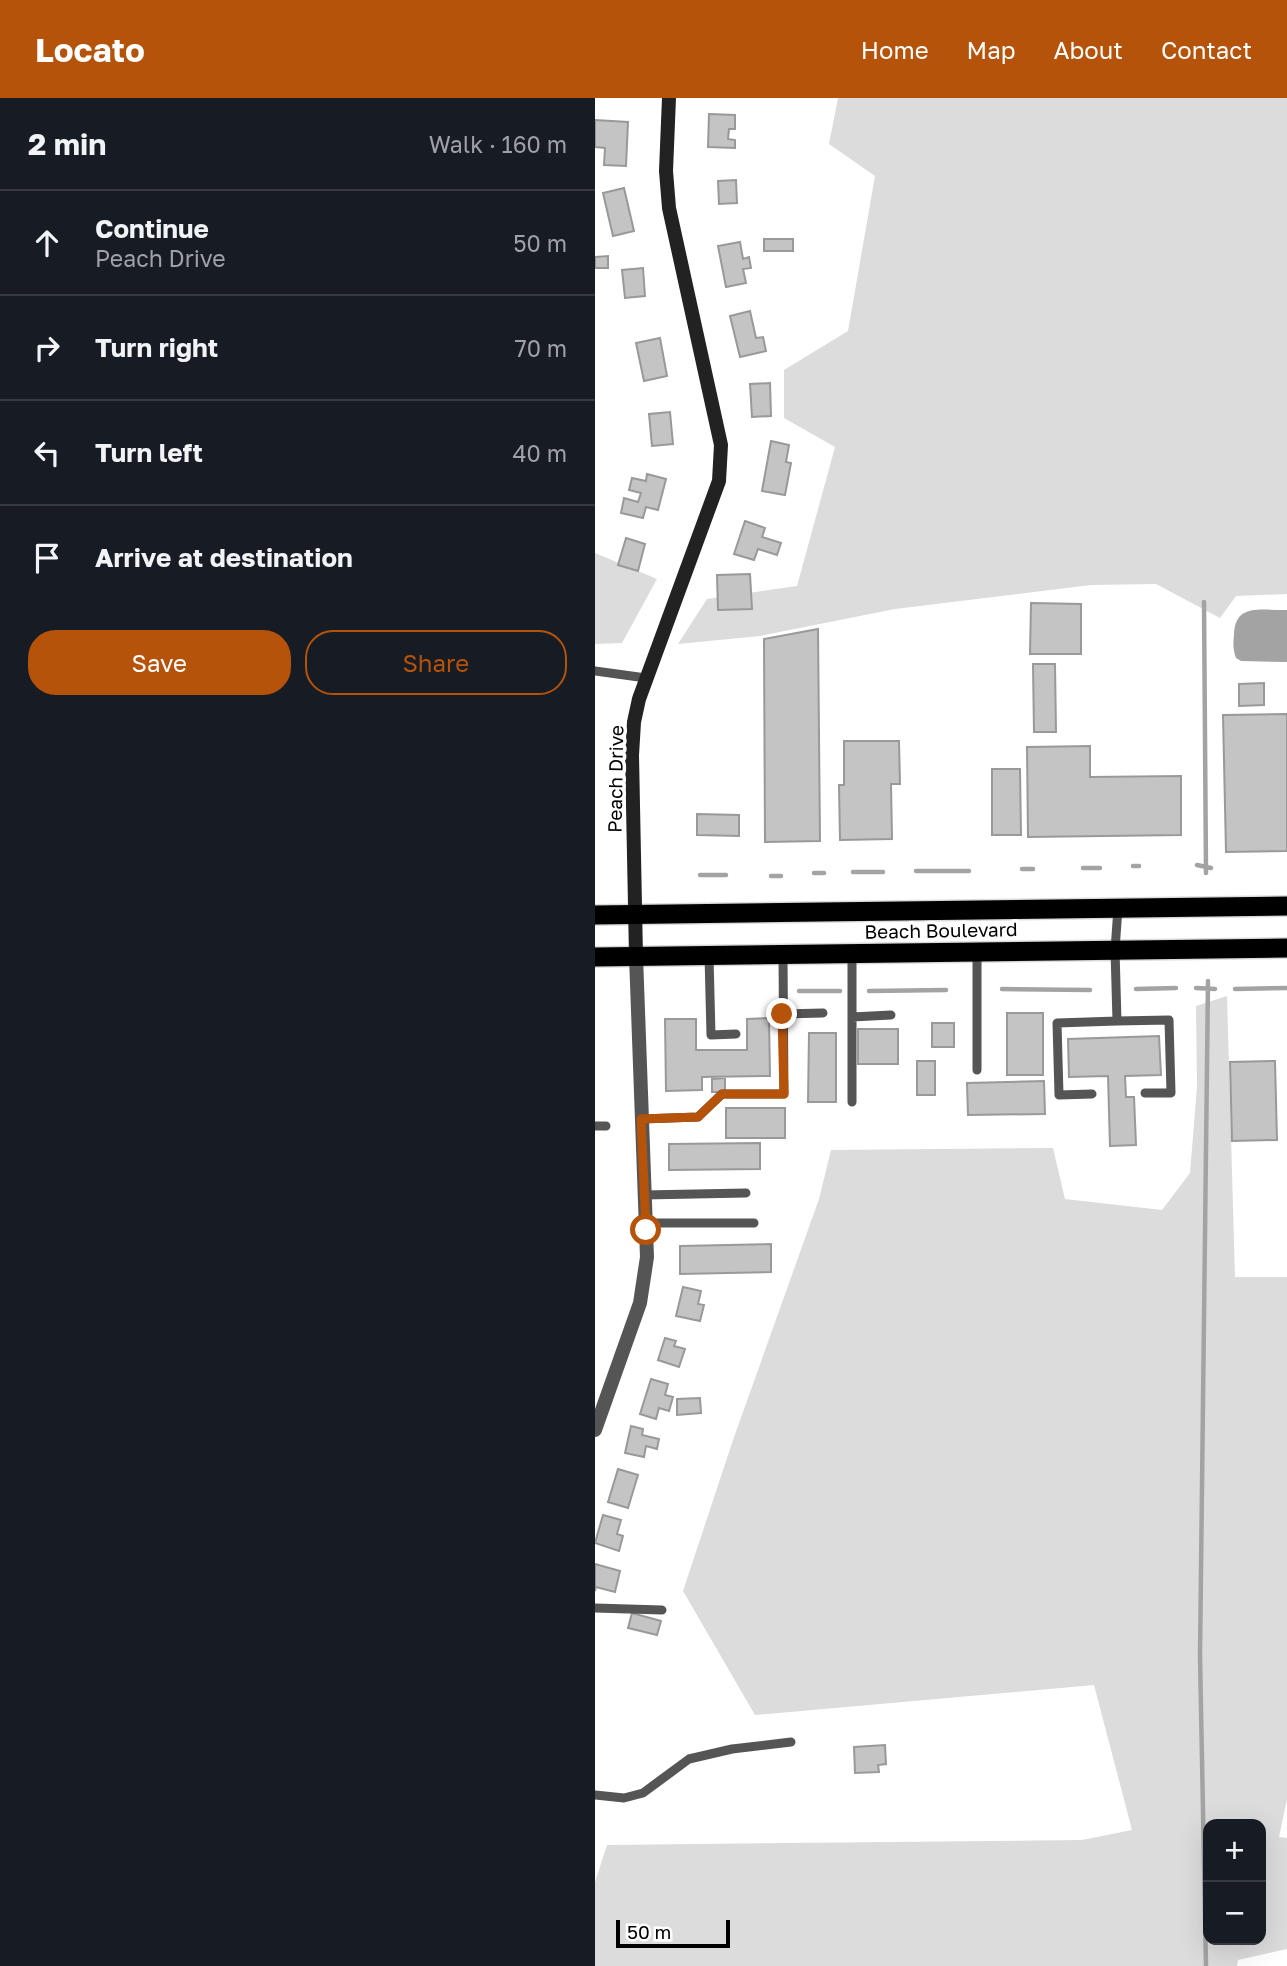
<!DOCTYPE html>
<meta charset="utf-8">
<style>
:root{--surface:#171b24;--page:#242831;--text:#f1f3f6;--muted:#9ea1a6;--line:#363941;--accent:#b45309}
body{margin:0;font-family:"Golos Text",sans-serif;background:var(--page);color:var(--text)}
.controls{position:absolute;right:21px;bottom:21px;display:grid;overflow:hidden;border-radius:14px;box-shadow:0 7px 28px #0002}
.controls button{width:63px;height:63px;display:grid;place-items:center;padding:0;border:0;border-bottom:2px solid var(--line);background:var(--surface);color:var(--text);font:35px sans-serif}
.scale{position:absolute;left:21px;bottom:18px;width:114px;box-sizing:border-box;padding-left:7px;border:4px solid #000;border-top:0;font-size:19px;line-height:24px;white-space:nowrap;color:#000;-webkit-text-stroke:5px #fff;paint-order:stroke}
.stop{position:absolute;width:21px;height:21px;margin:-16px;border:5px solid #b45309;border-radius:50%;background:#fff}
.stop.end{background:#b45309;border-color:#fff;box-shadow:0 2px 7px #0008}
.list{margin:0;padding:0;list-style:none}
h2{display:flex;justify-content:space-between;align-items:center;height:91px;margin:0;padding:0 28px;font-size:30px}
h2 small{font-size:23px;font-weight:400;color:var(--muted)}
.list li{display:grid;grid-template-columns:46px 1fr auto;gap:21px;align-items:center;box-sizing:border-box;height:105px;padding:0 28px;border-top:2px solid var(--line)}
.list b{display:block;font-size:26px;white-space:nowrap}
.list p{margin:0;font-size:23px;white-space:nowrap;color:var(--muted)}
.list em{font-size:23px;font-style:normal;color:var(--muted)}
.actions{display:flex;gap:14px;padding:21px 28px}
.actions a{flex:1;padding:16px 0;border:2px solid var(--accent);border-radius:28px;text-align:center;font-size:24px;color:var(--accent)}
.actions .main{background:var(--accent);color:#fff}
.icon{flex:none;width:38px;height:38px;fill:none;stroke:currentColor;stroke-width:2;stroke-linecap:round;stroke-linejoin:round}
.map{position:relative;flex:none;width:692px;height:1868px;overflow:hidden}
header{display:flex;align-items:center;gap:42px;box-sizing:border-box;height:98px;padding:0 35px;background:var(--accent);color:#fff}
header strong{font-size:33px}
nav{display:flex;gap:38px;margin-inline-start:auto;font-size:24px}
main{display:flex}
aside{flex:1;background:var(--surface)}
.map>svg:first-child{display:block}
.green{fill:#dcdcdc;fill-rule:evenodd}
.water{fill:#a3a3a3}
.lines{fill:none;stroke-linecap:round;stroke-linejoin:round}
.stream{stroke:#a3a3a3;stroke-width:4.5}
.building{fill:#c4c4c4;stroke:#999;stroke-width:2}
.trunk-casing{stroke:#dbdbdb;stroke-width:22}
.service{stroke:#555;stroke-width:9}
.tertiary{stroke:#555;stroke-width:14}
.secondary{stroke:#222;stroke-width:14}
.trunk{stroke:#000;stroke-width:19}
.route{stroke:#b45309;stroke-width:9}
.labels{text-anchor:middle;dominant-baseline:central;stroke-width:7;stroke-linejoin:round;paint-order:stroke}
.street-label{font-size:19px;fill:#000;stroke:#fff}
</style>
<header>
<strong>Locato</strong>
<nav><a>Home</a><a>Map</a><a>About</a><a>Contact</a></nav>
</header>
<main>
<aside>
<h2>2 min<small>Walk · 160 m</small></h2>
<ul class="list">
<li><svg class="icon" aria-label="ahead" viewBox="0 0 24 24"><path d="M12 20V5M6 11l6-6 6 6"/></svg><div><b>Continue</b><p>Peach Drive</p></div><em>50 m</em></li>
<li><svg class="icon" aria-label="right" viewBox="0 0 24 24"><path d="M7 20v-9h11M14 6l5 5-5 5"/></svg><div><b>Turn right</b></div><em>70 m</em></li>
<li><svg class="icon" aria-label="left" viewBox="0 0 24 24"><path d="M17 20v-9H6M10 6l-5 5 5 5"/></svg><div><b>Turn left</b></div><em>40 m</em></li>
<li><svg class="icon" aria-label="arrive" viewBox="0 0 24 24"><path d="M6 21V4h12l-3 4 3 4H6"/></svg><div><b>Arrive at destination</b></div></li>
</ul>
<div class="actions"><a class="main">Save</a><a>Share</a></div>
</aside>
<div class="map">
<svg width="692" height="1868" viewBox="0 0 692 1868">
<rect width="100%" height="100%" fill="#fff"/>
<path class="green" d="M243,0H692V496L641,498L625,520L561,486L496,487L300,511L165,538L83,546L112,501L202,488L240,349L189,320V272L253,233L280,78L234,46Z
M0,455L62,481L27,545L0,546Z
M632,898L640,1179H692V1701L684,1739L692,1740V1851L643,1862L642,1868H0V1784L12,1747L487,1742L537,1732L499,1587L160,1617L88,1493L138,1342L224,1101L236,1052L458,1050L470,1101L567,1112L595,1075L602,989L601,908ZM613,1726H666V1842H613Z"/>
<path class="water" d="M692,512V564L646,563L641,560C638,552 638,545 639,537C640,504 667,513 692,512Z"/>
<g class="lines">
<path class="stream" d="M609,504L611,775
M602,767L616,770
M538,768H544
M488,770H505
M427,771H438
M321,773H374
M258,774H288
M219,775H229
M105,777H131
M176,778H186
M601,890L620,891
M407,891L495,892
M541,891L581,890
M640,891L692,890
M204,893H245
M274,893L351,892
M611,1868L605,1558L613,883"/>
</g>
<path class="building" d="M114,16L140,17V31H134L133,41L140,42V50L113,49Z
M0,22L33,24L31,68L9,67L10,50L0,49Z
M141,82L142,105L124,106L123,83Z
M29,90L39,133L18,138L8,95Z
M169,141H198V153H169Z
M145,144L148,161L154,159L156,170L148,171L151,185L131,189L123,148Z
M13,158V170H0V159Z
M48,170L50,198L30,200L27,172Z
M155,213L161,240L168,239L171,253L145,259L135,218Z
M65,240L72,278L49,283L41,245Z
M175,285L176,318L157,319L155,286Z
M75,314L78,346L57,348L54,316Z
M176,343L194,347L191,364L196,365L190,397L167,393Z
M52,376L71,381L63,412L51,409L48,420L26,415L29,400L43,404L46,395L34,392L37,380L51,383Z
M150,423L170,430L167,439L186,445L182,457L163,451L159,462L139,456Z
M31,440L50,446L43,473L23,467Z
M155,476L157,511L123,512L122,477Z
M436,505L486,506V556H435Z
M223,531L225,743L170,744L169,541Z
M438,566H460L461,634H439Z
M669,585V607L644,608V586Z
M692,616V753L631,754L628,617Z
M249,643H304L305,686H296L297,741L245,742L244,687H249Z
M495,648V679L586,678V737L433,739L432,649Z
M397,671H425L426,737H397Z
M102,716L144,717V738L102,737Z
M412,915H448V977H412Z
M174,920L175,978L107,979V992L71,993L70,921H101V952H152V921Z
M337,925H359V949H337Z
M263,931H303V966H263Z
M214,935H241V1004H213Z
M564,938L566,977L530,978L531,999H539L541,1047L515,1048L513,978L474,979L473,941Z
M322,963H340V997H322Z
M680,963L682,1042L637,1043L635,964Z
M130,980V994H117V981Z
M449,983L450,1016L373,1017L372,985Z
M131,1010H190V1040H131Z
M165,1045V1071L74,1072V1046Z
M176,1146V1174L85,1176V1148Z
M88,1189L106,1193L103,1206L109,1207L105,1223L81,1218Z
M70,1240L81,1243L79,1248L90,1251L84,1269L63,1262Z
M56,1281L73,1286L70,1297L78,1299L74,1313L64,1310L61,1321L45,1316Z
M105,1300L106,1315L82,1317V1301Z
M36,1328L48,1331L47,1337L64,1341L62,1351L51,1348L49,1359L30,1355Z
M23,1371L43,1377L33,1410L13,1404Z
M8,1417L26,1422L22,1436L28,1438L24,1453L0,1445Z
M0,1466L25,1473L20,1494L1,1489L0,1493Z
M37,1515L66,1523L62,1537L33,1530Z
M290,1647L291,1666L283,1667L284,1674L260,1675L259,1649Z"/>
<g class="lines">
<defs>
<path id="trunk" d="M0,817L692,808
M0,859L692,850"/>
</defs>
<use href="#trunk" class="trunk-casing"/>
<path class="service" d="M0,573L51,580
M382,854V972
M257,856V1004
M114,858L116,937L141,936
M187,916L228,915
M257,919L296,917
M522,923L574,922L576,995H550
M497,996L464,997L462,925L522,923L520,852L523,810
M46,1021L103,1019L127,996H189L188,857
M0,1028H11
M49,1097L151,1095
M50,1125H159
M0,1510L67,1512
M0,1697L29,1700L48,1695L94,1661L137,1651L196,1644"/>
<path class="tertiary" d="M0,1332L45,1205L52,1159L41,858"/>
<path class="secondary" d="M41,858L37,657L39,624L44,601L124,383L126,347L74,110L71,73L74,0"/>
<use href="#trunk" class="trunk"/>
</g>
<g class="lines">
<path class="route" d="M51,1132L46,1021L103,1019L127,996H189L187,916"/>
</g>
<g class="labels">
<g class="street-label">
<text transform="translate(20 681) rotate(-89)">Peach Drive</text>
<text transform="translate(346 832) rotate(-1)">Beach Boulevard</text>
</g>
</g>
</svg>
<div class="controls">
<button>+</button>
<button>−</button>
</div>
<div class="scale">50 m</div>
<div class="stop" style="left:51px;top:1132px"></div>
<div class="stop end" style="left:187px;top:916px"></div>
</div>
</main>
